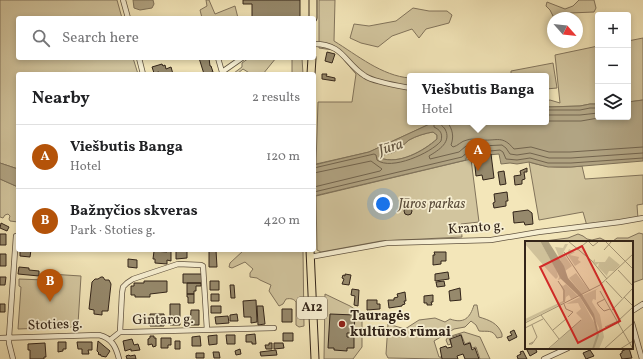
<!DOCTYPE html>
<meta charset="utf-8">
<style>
:root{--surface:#fff;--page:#f6f6f6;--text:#202124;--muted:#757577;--line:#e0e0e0;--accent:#b45309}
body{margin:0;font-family:Vollkorn,serif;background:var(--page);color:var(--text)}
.controls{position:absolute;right:12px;top:12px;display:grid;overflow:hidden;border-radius:4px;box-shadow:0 2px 6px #0003}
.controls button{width:36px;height:36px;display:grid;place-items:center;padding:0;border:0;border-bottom:1px solid var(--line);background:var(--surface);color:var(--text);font:20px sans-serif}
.compass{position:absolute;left:547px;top:12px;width:36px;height:36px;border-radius:50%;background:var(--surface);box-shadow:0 2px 6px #0003;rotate:117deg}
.you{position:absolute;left:383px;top:204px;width:14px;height:14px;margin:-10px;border:3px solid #fff;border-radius:50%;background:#1a73e8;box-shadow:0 0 0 6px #1a73e833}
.badge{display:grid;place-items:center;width:26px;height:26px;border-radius:50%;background:var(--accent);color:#fff;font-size:13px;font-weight:700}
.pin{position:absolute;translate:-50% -33px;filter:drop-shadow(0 1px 2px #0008)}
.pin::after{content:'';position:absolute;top:21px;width:14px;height:12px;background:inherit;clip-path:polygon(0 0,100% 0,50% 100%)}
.popup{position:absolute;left:407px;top:73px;width:142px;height:52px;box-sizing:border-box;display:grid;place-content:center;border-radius:4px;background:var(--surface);filter:drop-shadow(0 1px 3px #0005);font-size:13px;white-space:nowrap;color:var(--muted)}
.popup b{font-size:15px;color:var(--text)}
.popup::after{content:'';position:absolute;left:50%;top:100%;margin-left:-8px;border:8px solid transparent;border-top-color:var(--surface)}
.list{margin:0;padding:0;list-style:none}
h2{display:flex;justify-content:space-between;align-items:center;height:52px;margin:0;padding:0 16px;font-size:17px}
h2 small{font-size:13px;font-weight:400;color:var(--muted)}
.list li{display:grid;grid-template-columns:26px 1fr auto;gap:12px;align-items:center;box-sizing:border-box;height:64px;padding:0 16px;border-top:1px solid var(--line)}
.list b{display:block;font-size:15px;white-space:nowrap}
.list p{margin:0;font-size:13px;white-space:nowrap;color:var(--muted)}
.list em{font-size:13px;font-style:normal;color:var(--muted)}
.icon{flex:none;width:22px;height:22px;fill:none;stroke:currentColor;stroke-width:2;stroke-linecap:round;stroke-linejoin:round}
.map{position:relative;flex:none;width:643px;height:359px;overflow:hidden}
.search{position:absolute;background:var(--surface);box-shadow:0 2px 6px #0003;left:16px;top:16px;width:300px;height:44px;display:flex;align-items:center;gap:10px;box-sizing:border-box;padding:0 14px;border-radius:4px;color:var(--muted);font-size:15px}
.panel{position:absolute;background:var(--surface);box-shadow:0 2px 6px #0003;left:16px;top:72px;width:300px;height:180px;border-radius:4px}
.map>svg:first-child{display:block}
.green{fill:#d2c59e;stroke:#82745c}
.water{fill:#b1a483;stroke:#7e7159;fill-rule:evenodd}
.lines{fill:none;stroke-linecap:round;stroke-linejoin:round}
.shore{stroke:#72644e;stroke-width:1}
.building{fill:#96896c;stroke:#322419}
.minor-casing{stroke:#625441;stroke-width:6}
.trunk-casing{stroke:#322419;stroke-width:9}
.minor{stroke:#f7efd2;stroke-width:4.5}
.trunk{stroke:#f3e6b9;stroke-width:7}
.poi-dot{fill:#8f2418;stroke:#f7efd2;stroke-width:1.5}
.labels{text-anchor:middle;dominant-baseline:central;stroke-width:3.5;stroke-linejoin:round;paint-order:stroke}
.shield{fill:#f7efd2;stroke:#6d6150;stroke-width:1}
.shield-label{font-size:13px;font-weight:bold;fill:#322419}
.park-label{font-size:14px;font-style:italic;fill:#5a4c3a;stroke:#f7efd2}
.street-label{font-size:14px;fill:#322419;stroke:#f7efd2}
.poi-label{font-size:14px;font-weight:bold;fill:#322419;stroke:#f7efd2;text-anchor:start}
.water-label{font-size:15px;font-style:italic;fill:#5e513e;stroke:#f7efd2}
.inset-road{fill:none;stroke:#a69879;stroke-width:1}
.view{fill:#d62828;fill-opacity:0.15;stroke:#d62828;stroke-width:2}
.inset-edge{fill:none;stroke:#322419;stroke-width:2}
</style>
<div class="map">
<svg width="643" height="359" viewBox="0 0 643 359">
<rect width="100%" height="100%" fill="#f3e6b9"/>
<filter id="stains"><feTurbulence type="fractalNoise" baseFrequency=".005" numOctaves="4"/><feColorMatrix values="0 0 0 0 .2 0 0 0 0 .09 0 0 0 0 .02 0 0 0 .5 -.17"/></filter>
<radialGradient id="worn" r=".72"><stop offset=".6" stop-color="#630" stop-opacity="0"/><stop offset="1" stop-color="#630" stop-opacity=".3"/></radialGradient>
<path class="green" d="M0,0H117L122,18H18V58H133L138,74H18V169L0,163Z
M206,0H209L215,14L235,6L238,18H202L200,10L207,6Z
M319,0H335L334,41C357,55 382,76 410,78V122H434L369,152L316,164L318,102H352L356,74L337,52L333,50L319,48Z
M579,0H594L596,8L594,12L570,13L562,18H554L550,10L546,6L547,2L565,9L573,6Z
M413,8L429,11H447L452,15L449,23L426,29L419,38L412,29L392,36L378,47L361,43L350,38L354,24L369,26L396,21Z
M643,38V100L628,102V41Z
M598,46V104H590L580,106L546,107V101L550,100L560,103L555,55Z
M249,58H276L263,74H251L243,69L237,74H234V73L242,67V63Z
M292,58H302L303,74H292Z
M553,63L557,88L546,89V76H511V71Z
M433,132L437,135V139C423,151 399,165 380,158C383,154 389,154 394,152C400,149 404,144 409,140C416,136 426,133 433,132Z
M471,159L479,222L461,224L462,237L381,241L321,252L317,250L316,196Z
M529,162C547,168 564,168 582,166L585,179L643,175V204L637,205L638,219L587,226L583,212L539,220Z
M0,179L18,187V222L10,221L9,219L10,216L8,214L5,215L3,218L0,217Z
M639,233L643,234V279L632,283V242H536L568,238L578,234L583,236L587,239L592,240L600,238L608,242L613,241L617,238H628Z
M244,250H303L304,326L299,327L296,325V302C294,299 291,298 286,299L283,304L279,306L269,291L271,285L260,280L257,278L250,277V273L253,269L245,262L232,268L229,267L230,263Z
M50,274L81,276L78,324L71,327L18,329L21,287L19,286V279L44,280Z
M325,294L350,306L362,314V347L353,359H324Z
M474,305H477L479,317C489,320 498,323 502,334V337L497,338C493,329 487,332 479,331L476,325L471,321L465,327L454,329L434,341L439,357H441V359L388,358L386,354L388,324L405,329L419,320L435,318L445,322L450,319C464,324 470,318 474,305Z
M464,332L480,337L490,359H480L476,347L472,348L470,342L465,344L461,334L449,338L451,344L448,345L446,340L448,337Z"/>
<path class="water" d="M133,0H153L154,4L152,8L140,10L134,8Z
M643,100V161L571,167H548L529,162L517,164L510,163L501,164L499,154L476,156L475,153L470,154V157L466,158V160L314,196V165L369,152L434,122H546V107L580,106L590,104H598V117H628V102ZM433,132L437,135V139C424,151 399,165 380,158C383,154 389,154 394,152C400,149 404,144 409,140C416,136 426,133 433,132Z
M0,163L18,169V187L0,179Z"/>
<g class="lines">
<path class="shore" d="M546,110H580L590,108H598
M546,115H580L598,113
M546,121H581L604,117
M439,122C440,125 443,126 445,129C452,142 439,150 429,156L430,159L459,152L466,146L474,145L481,146L502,145L506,148L510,154L517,155L530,153L549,158H571L643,153
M447,122C453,129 454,137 451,145L453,147C458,146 461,141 467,140C473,138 477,140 482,140C498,141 502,135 514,149L531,147L549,152H570L643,147
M314,168L374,154L376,155L377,160C391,171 431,153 441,141C443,133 440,130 434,127V122
M314,173L371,161L382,169L380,171L314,187
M314,192L462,157L470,150H475L480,152L500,150L503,152L506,159L517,160L530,158L548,163H571L643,158"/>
</g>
<path class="building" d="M243,0H300V18H252V4H243Z
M327,52L335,54L332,63L325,61Z
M199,58H209L210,66H211L213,72L204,74Z
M162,64L163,66L165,65L166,69L171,67L173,74H160L159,72L154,73L152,67Z
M322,74H327L326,76L335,78V81L322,79Z
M491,154L494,178L483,180L482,175L476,176L474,157Z
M527,168V172H524L525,179L522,180V184L515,185L514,176L521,175L520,171Z
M504,171L506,184L500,185L498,172Z
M507,192L508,201H506V206L494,208L493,203L495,202L494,194Z
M404 211a4 4 0 1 1 8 0a4 4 0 1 1-8 0Z
M528,210L532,213L533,224L525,225L524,222L514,223L513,212Z
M1,223L9,227L7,231L0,228Z
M0,234H6V245H0Z
M20,250H31L30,257L20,256Z
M167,250L171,251V261L167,260V264L155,263V259H153L154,251L167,252Z
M209,250H216L217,267H209Z
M176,251H187V258L176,259Z
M434,252H446V261H441V264L433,265V255H435Z
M0,254H6V266H0Z
M128,259L137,260V268L128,267Z
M19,267L29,268V270L39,271V276L18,274Z
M448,272L449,279L435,281V274Z
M183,274H203V283H183Z
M345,274L351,275L349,285L342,284L344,279L342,278L343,275L345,276Z
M0,277H6L5,285H0Z
M101,277H103L105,280H109L111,284L108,311H102V315L94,314V310L89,309L92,282L95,279H98Z
M144,281H167V292L150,294V297H135V295H131V286H134V283H144Z
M210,281H219V290H210Z
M444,281L445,286L437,287L436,282Z
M187,283H201V286H196V291H194V294H187Z
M230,285H234L235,298H231Z
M460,288L461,300L450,301L449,291Z
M352,289L359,290L358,306L354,305L355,296L351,295Z
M405,292L406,301H404L405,304L402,305V306L389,308L388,300H394V298L398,297L397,294Z
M187,294H194V303H188V297H187Z
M211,294H219V301H211Z
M433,295V302H431L432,305H427V303H424V296Z
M256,300L257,322L251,323V317H244L243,301Z
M367,300H377V304H380V309L367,310Z
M0,304H5V312H0Z
M170,304H180V325H170Z
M211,306H221V313H211Z
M257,306H263L265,324L258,325Z
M282,309H292V322H282Z
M191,310H199V325H190Z
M150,314H164V326H150Z
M237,314L238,321H230V315Z
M330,314L355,315L354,333H347V337H354V348H347V351L334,350V348H328Z
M228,316L229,323L216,324L215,317Z
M514,330L517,337L509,341L507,337L512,335L510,332Z
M283,333H293V341H283Z
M255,334L256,344H252V342H246V335Z
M217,335V344L209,345L208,336Z
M226,335H235V344H227Z
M461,335L464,345L470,343L472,350L475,348L479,359H465L463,354L457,356L458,359H442L440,348L446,346L447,348L452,347L450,339Z
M150,336H154V338H156V346L153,347L152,344L148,345V339L150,338Z
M200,336L201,346H192V337Z
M161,338H171V345H168V348H161Z
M132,339L134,345L138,344L140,350L131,351V349L125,351L123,341Z
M98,341L110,351L106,357L101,356L100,354V355L98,354L99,353L97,351Z
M175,341H180V349H175Z
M58,342H66V349H63V351L58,352Z
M77,342H92V350H88L89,354H82V349H78Z
M45,343L46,357H44V359H30V350H28V344Z
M269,343H272V349H266L265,345H269Z
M274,343H283L284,348L274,349Z
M526,348H535L537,352L530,356Z
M629,348L632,358L622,359L620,354L622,353V351Z
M240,349L241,354L236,355L235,351Z
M276,350L277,355L261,356L260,352Z
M590,350L594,356L586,359L583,353Z
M523,351L527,359H518L517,356L521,354L520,352Z
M213,352H219L220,358H214Z
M196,353H204V358H196Z
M129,355L130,356L135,355L136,359H127L126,356Z"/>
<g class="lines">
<defs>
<path id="minor" d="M123,0L128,18
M314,44C344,44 344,63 365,76C374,82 399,86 410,88
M139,58L143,74
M218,58L222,72L242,58
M310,257L387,243L491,240L539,232L620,222L643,218
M632,311L643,304
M632,323L642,359
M120,332L122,293L123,287L127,283L133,279L178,264L201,265L203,266L207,330
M0,338L99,335C112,338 116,347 119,359
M110,340L120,332H129L274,328
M13,359L9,343V337L16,236
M544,359L568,348"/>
<path id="trunk" d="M313,18V0
M311,74L312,58
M310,250L315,359"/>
</defs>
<use href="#minor" class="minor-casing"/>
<use href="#trunk" class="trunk-casing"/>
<use href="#minor" class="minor"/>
<use href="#trunk" class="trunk"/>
</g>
<circle class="poi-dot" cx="342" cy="324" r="4"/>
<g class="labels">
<rect class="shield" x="297" y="297" width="30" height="22" rx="3"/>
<g class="shield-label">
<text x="312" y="308">A12</text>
</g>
<g class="park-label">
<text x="432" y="204">Jūros parkas</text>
</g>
<g class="street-label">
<text transform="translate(476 228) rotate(-4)">Kranto g.</text>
<text transform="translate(163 320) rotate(-1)">Gintaro g.</text>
<text transform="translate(55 325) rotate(-2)">Stoties g.</text>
</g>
<g class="poi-label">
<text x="350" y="316">Tauragės<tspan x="350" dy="16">kultūros rūmai</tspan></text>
</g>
<g class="water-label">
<text transform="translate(391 148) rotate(-17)">Jūra</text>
</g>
</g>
<g transform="translate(525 241)">
<rect width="108" height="108" fill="#f3e6b9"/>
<path d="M0,0H15L36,37V38L33,39L34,36L32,30L33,36L31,38L26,33L0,3ZM40,3H43L38,12L47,25L40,30L30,6L38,7ZM44,8L50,11L45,14L54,16L53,19L56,21L50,25L42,13ZM84,15L95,24L89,30H84L82,34L83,36L73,26L74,22L71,24L68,20L70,18V21H80ZM51,32L64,49L57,53L44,37ZM35,43L38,45L41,43L53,55L46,58L44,54L41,56L40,61L0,81V78L38,60V50ZM74,47L71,49V59L68,58L67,61L75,74L79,96L74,108H69L74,87L58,54ZM55,56L71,85L72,95L69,105L67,108H24L57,78L51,72L56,68L53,62L41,63Z" fill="#d2c59e"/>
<path d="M15,0H23L39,25L43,37L57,53L69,73L74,94L69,108H67L72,93L68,77L55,56L36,38Z" fill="#b1a483"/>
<path class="inset-road" d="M43,0L67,20L82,38M63,0L68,5L73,1M80,0L108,28M52,9L63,0M79,9L87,0M39,11L65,50M93,29L108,45M33,40L39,49V61M81,40L97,57M75,50L108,108M99,56L108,65M80,58L72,62L74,65L79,70L85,68M39,63L41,68L48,71L43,76M87,69L108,47M16,74L34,98M0,82L75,44L108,13M7,84L12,96L7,103H4L8,101M80,86L93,80L108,66M0,87L18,78M28,89L41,78M23,108L56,79M79,108L108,82M95,108L108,100"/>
<path class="view" d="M57,5L95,80L53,102L15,26Z"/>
<rect width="108" height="108" class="inset-edge"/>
</g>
<rect width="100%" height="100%" filter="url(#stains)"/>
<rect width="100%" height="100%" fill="url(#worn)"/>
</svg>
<div class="controls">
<button>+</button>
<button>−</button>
<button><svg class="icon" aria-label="layers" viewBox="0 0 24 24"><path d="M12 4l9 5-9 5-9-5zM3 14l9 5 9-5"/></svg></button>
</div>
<svg class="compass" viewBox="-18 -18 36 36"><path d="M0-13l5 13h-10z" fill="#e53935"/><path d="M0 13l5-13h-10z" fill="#757577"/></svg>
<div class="you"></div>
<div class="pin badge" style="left:478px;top:171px">A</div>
<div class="popup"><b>Viešbutis Banga</b>Hotel</div>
<div class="pin badge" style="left:50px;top:302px">B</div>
<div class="search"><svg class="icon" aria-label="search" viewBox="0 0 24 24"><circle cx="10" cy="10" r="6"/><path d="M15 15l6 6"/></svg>Search here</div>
<section class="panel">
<h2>Nearby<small>2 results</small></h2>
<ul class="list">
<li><span class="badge">A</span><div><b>Viešbutis Banga</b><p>Hotel</p></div><em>120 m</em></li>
<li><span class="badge">B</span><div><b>Bažnyčios skveras</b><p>Park · Stoties g.</p></div><em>420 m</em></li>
</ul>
</section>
</div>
